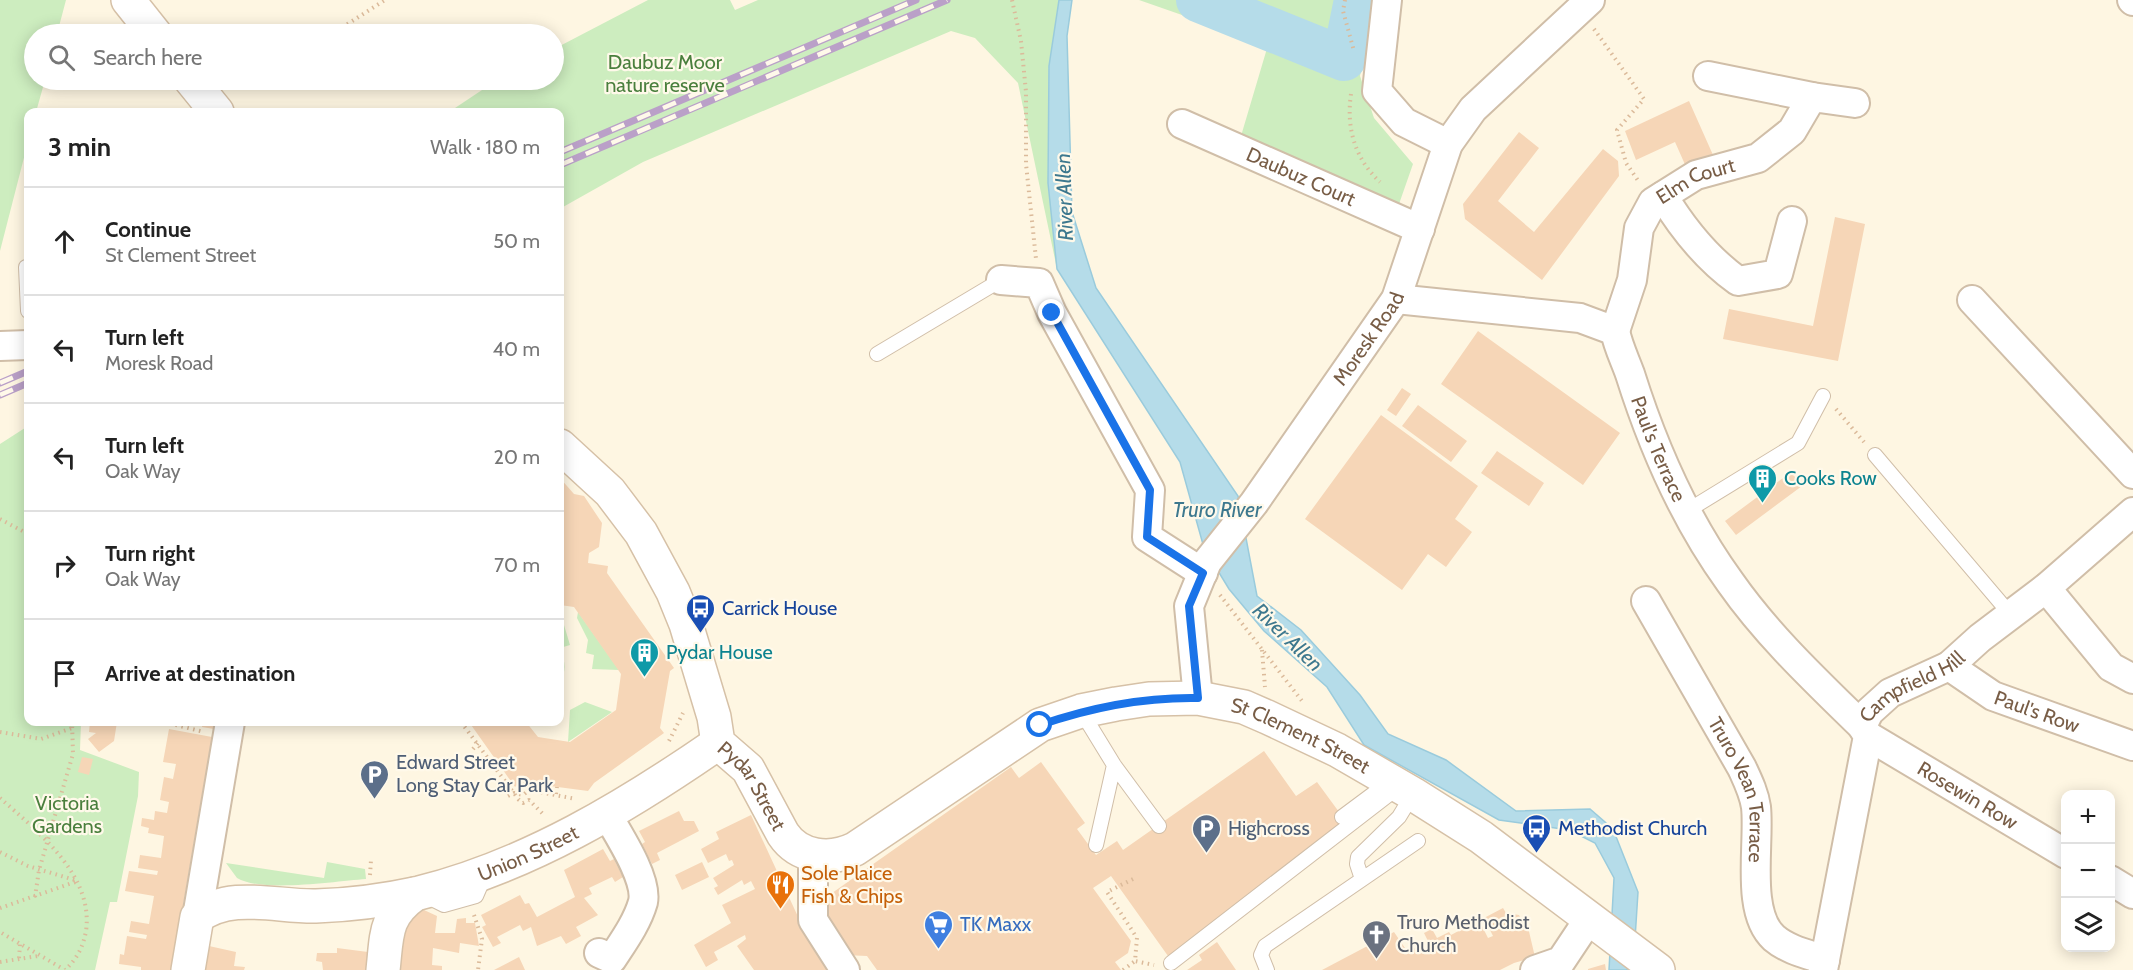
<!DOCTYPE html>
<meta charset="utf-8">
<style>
:root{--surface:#fff;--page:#f6f6f6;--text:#222;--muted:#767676;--line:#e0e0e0}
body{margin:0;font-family:Cabin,sans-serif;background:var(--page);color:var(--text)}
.controls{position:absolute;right:18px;bottom:18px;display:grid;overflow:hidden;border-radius:12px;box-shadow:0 3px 15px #0003}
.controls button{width:54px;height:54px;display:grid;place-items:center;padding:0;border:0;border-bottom:2px solid var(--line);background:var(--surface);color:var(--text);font:30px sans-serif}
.stop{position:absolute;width:18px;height:18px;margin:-14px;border:4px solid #1a73e8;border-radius:50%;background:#fff}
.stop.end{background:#1a73e8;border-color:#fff;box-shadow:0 2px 6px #0008}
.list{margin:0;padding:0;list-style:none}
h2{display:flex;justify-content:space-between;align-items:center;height:78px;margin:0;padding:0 24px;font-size:26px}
h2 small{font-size:20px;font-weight:400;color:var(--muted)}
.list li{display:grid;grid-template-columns:39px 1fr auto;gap:18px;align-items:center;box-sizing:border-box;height:108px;padding:0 24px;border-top:2px solid var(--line)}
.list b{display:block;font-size:22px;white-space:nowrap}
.list p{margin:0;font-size:20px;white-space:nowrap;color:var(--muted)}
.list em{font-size:20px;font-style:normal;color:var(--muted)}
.icon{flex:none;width:33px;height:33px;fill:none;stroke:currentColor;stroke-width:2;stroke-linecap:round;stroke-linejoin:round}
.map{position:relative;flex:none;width:2133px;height:970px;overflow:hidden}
.search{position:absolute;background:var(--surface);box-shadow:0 3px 15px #0003;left:24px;top:24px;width:540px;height:66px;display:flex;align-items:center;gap:15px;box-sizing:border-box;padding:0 21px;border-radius:33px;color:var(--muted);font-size:22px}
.panel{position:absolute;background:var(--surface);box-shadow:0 3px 15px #0003;left:24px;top:108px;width:540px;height:618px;border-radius:12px}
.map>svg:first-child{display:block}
.green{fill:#cdedbf}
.water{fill:#b5dce9;stroke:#9acbdc;stroke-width:1.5}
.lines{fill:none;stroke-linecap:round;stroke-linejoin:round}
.river{stroke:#b5dce9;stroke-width:44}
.building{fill:#f6d6b7}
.lane-casing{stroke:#d0bea8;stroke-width:16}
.street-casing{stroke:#d0bea8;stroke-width:32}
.secondary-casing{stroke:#d6c1a7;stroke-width:36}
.path{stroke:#dbba9a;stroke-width:4;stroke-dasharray:1.5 4.5;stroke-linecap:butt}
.lane{stroke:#fff;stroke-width:14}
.street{stroke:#fff;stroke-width:28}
.secondary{stroke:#fff;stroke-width:33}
.rail-casing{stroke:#baa0c8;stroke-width:7}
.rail{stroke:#fff9ea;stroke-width:4.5;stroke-dasharray:14;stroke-linecap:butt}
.route{stroke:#1a73e8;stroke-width:8}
.labels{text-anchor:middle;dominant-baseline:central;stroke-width:4.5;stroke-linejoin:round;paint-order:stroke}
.park-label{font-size:20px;fill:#4a7f3d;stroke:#fff9ea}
.street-label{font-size:20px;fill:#785d46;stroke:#fff9ea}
.culture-label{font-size:20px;fill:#0d838f;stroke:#fff9ea;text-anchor:start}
.transit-label{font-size:20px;fill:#164399;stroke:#fff9ea;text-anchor:start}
.service-label{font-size:20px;fill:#4e5e75;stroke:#fff9ea;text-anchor:start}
.food-label{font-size:20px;fill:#c56008;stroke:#fff9ea;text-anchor:start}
.worship-label{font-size:20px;fill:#5b616d;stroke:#fff9ea;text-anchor:start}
.shop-label{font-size:20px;fill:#366cbe;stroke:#fff9ea;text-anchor:start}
.water-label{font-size:21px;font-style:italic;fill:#3d788e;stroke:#fff9ea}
</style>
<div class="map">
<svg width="2133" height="970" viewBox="0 0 2133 970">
<rect width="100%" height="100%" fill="#fef6e2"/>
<path class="green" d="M0,0H66L57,34H34V80H45L36,112H28V142L0,251Z
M648,0H730L735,10L758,0H1059L1049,66L1048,183L1057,269L1018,83L975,38L951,31L643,162L563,207L560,201V112H449L497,80H554V49Z
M1139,0H1374L1360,76L1374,118L1413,164L1399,204L1241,136L1268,45Z
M28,426V722H81L80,750L139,772L138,796L117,902H110L95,970H0V444Z
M578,612L619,670L592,669L594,655L586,653L588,640L577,618Z
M560,623L564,625L570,645L560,648C565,661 567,670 560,683Z
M585,702L612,712L568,742L570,710Z
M327,862L365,869L366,879C336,881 262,893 237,878L226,863L324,878Z"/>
<path class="water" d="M1059,0H1072L1067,36L1072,212L1096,288L1238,496L1257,596L1301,630L1360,695L1388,734L1446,760L1516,811L1590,809L1613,829L1638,892L1635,939L1627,970H1609L1614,878L1595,843L1569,830L1499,820L1364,745L1327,687L1264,631L1229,589L1204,548L1180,462L1057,269L1048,183L1049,66Z"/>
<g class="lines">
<path class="river" d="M1198,0L1344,59L1356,0"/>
</g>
<path class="building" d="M1689,101L1713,155L1687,169L1675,142L1636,160L1625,131Z
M1519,132L1539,148L1498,201L1534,232L1603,149L1618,161L1619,176L1542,280L1465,219L1463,204Z
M1835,217L1865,224L1838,361L1723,339L1729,309L1813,326Z
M1478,331L1620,433L1583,485L1441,384Z
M1402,388L1411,394L1396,416L1387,410Z
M1418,405L1467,441L1451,462L1402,426Z
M1381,415L1478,486L1455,519L1472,532L1446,567L1428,554L1402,590L1305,519Z
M1497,451L1544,483L1529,506L1481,473Z
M1791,472L1802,486L1736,535L1725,521Z
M560,478L574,494L584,496L602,523L599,547L589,553L588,563L608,566L607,573L674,668L670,671L660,728L664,733L594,783L588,791L520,782L515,787L469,722H526L538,737L570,742L616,710L621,674L574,607L560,605Z
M90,722H117L114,741L99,752L88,739L96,733L89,732Z
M203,722H215L214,729L202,727Z
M169,729L212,737L172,970H141V967L119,964L120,954L124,955L127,936L146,939L147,935L129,932L131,921L149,924L154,896L125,891L129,871L157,875L158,871L138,868L140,855L161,858L164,836L148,833L149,828L141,826L142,818L154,820L155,811L167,813L169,802L160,800L164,777L173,779L176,764L163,762Z
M1264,751L1296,796L1317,782L1350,827L1168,956L1111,876L1093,888L1131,941L1128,953L1115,962L1121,970H877L867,956L844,955L830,932L831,921L824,909L825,898L1011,767L1019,778L1041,762L1085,823L1077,829L1096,855L1117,841L1123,850Z
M82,757L93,759L89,775L78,772Z
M679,811L684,821H694L699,831L657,853L660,860L652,864L642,844L645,842L639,831Z
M751,815L806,934L828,970H754L737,946L746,939L745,935L714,952L718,960L706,967L694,945L731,923L722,905L755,889L751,881L744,885L742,880L718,895L714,888L718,886L713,878L734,865L732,860L729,861L726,854L708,863L701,849L719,839L716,832Z
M603,849L610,861L614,859L623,877L615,882L612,877L589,888L592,894L584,898L598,915L576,927L581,936L566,944L561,936L537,946L531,927L523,931L520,925L497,937L501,943L493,947L482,927L486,925L481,915L520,895L525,904L529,903L537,917L575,897L564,870Z
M702,862L709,877L682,890L675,875Z
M1503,908L1506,913L1519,915L1524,924L1527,923L1535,957L1514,963L1500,970H1322L1394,932L1407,951L1429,943L1424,933L1432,929L1437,938L1449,932L1451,935L1479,920L1488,938L1493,936L1484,918Z
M424,910L437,916L435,933H455L457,919L466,918V923H475L479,946L460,943L459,953L433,948L432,965L442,966V970H400L406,920Z
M1217,942L1236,970H1187L1202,960L1199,955Z
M209,946L236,952L234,966L245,967L244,970H204Z
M337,948L368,952L366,970H323L322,962L316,961L317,953H337Z
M519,957L525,970H494Z
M1605,964L1606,970H1588V969Z"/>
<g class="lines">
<defs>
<path id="lane" d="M26,267L28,311
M877,354L1001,280
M1875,455L2011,615
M1687,511L1798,443L1823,396
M1081,711L1114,765L1159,826
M1342,817L1389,782
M1096,845L1114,765
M1362,879L1357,864L1358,857L1399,817L1413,794
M426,896L444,905L476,896L485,875
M1171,963L1400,786
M1267,970L1261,955L1265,946L1418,841"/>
<g id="street">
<path d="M1387,0L1377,91L1404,122L1448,144"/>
<path d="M2132,0L2133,1"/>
<path d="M1708,76L1812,97"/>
<path id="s1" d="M1182,124L1420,229"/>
<path d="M1663,196C1683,229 1706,258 1738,281L1778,274L1792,221"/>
<path d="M1001,280L1039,283L1052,313L1150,490L1147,537L1203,573"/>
<path id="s2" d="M1396,299L1580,318L1615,331C1618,346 1625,360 1630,374C1653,447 1685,520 1730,582C1767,635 1816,681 1862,726"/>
<path d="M1972,300L2133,474"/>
<path id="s3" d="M1615,331L1632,280L1639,228L1653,202L1696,175L1758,158L1792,131L1812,97L1855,103"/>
<path d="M0,346L28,345"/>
<path d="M2046,588L2111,667L2133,679"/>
<path id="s4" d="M1646,601L1742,768C1748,781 1754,793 1756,807C1760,843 1745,912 1774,938C1788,950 1807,954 1825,960"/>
<path id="s5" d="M1949,666L1993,696L2133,746"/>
<path id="s6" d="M1198,698L1189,606L1207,562L1254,503L1396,299L1448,144L1473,109L1590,0"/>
<path id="s7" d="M1868,736L2066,854"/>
<path d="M813,855V920L845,970"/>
<path d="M2110,880L2133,894"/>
<path d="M197,917L230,722"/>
<path d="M599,953L612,959C623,942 637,923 643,902C648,879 618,834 606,813"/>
<path d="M1535,970L1561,961L1589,919"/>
<path id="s8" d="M1823,970L1868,736L1862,726L1869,712L1890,693L1949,666L1980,638L2046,588L2133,512"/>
</g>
<g id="secondary">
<path d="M128,0L155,34"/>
<path d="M191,80L217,112"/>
<path id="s9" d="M560,446L610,492L641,533L673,592L686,624L714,717L718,743L748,769L783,834C799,858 830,861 855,849L1040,725L1081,711L1116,704L1149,699L1198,698L1244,707L1267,717L1337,750L1413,794L1481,837L1658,970"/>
<path id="s10" d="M188,970L197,917C231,891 276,907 316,906C349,905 387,900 419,893C528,866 627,806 718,743"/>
<path d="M383,970C387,935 384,916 415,894"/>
</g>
</defs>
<use href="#lane" class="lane-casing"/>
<use href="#street" class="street-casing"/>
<use href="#secondary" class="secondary-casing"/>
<path class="path" d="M1012,0L1021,41L1026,92V164L1036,259
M1345,0L1343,11L1354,51
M1594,29L1644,99L1617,130L1626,163L1639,182
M332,34L385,0
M231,87L247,80
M1351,94C1346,128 1355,159 1380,182
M1836,409L1864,442
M0,519L28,534
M1220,595L1302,701
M1262,650L1265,687
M164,722L204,732
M461,722L519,800L523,803L529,800L544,815
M0,732L41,739L72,728
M669,741L683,713
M473,749L478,743
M556,794L557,787
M508,796L514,793L523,795L529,790L576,799
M0,798C38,832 94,875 86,931C83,947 77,959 65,970L0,932
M0,852L28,866L78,881
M370,875L371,860
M1133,879L1107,892L1137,938L1135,961L1154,965
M35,897L39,870L73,754L72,722
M0,908L78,881
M474,915L482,939L478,970
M19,958L20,944
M0,962L38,956
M1123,970L1135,961"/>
<use href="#lane" class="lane"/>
<use href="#street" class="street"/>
<use href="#secondary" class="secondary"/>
<defs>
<path id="rail" d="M560,152L916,0
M560,165L947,0
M0,383L28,371
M0,395L28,383"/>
</defs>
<use href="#rail" class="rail-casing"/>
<use href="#rail" class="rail"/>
</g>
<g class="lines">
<path class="route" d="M1040,725C1092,707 1143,697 1198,698L1189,606L1203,573L1147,537L1150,490L1052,313"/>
</g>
<defs>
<symbol id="building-pin" viewBox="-11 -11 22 30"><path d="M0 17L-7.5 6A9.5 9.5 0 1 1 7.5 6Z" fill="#0f9aa8" stroke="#fff9ea"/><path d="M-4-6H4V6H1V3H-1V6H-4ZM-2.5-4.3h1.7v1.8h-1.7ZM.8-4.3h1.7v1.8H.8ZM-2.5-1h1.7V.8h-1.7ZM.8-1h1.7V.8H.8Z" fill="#fff"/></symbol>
<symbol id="bus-pin" viewBox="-11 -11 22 30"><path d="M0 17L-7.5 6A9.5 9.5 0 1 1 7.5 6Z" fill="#1a4fb4" stroke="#fff9ea"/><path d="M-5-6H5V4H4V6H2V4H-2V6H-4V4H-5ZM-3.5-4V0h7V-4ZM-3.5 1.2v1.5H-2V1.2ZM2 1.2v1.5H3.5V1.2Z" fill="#fff"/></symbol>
<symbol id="parking-pin" viewBox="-11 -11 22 30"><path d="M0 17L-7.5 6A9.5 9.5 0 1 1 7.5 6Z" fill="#5c6f8a" stroke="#fff9ea"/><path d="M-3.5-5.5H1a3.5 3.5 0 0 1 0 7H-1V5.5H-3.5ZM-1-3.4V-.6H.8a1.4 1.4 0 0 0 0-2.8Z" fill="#fff"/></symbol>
<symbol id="restaurant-pin" viewBox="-11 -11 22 30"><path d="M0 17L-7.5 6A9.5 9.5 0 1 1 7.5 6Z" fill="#e8710a" stroke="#fff9ea"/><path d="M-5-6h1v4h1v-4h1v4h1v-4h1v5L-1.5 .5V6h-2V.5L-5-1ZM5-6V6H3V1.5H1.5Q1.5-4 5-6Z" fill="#fff"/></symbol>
<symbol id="supermarket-pin" viewBox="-11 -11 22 30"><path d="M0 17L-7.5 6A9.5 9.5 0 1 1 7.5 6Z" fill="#3f7fe0" stroke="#fff9ea"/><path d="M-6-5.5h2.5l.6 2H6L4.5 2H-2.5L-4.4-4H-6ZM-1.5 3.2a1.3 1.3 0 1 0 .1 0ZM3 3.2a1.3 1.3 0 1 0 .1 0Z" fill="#fff"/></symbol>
<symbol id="church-pin" viewBox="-11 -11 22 30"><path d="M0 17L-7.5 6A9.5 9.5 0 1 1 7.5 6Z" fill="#6b7280" stroke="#fff9ea"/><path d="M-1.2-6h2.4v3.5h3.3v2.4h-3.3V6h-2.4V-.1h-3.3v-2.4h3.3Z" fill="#fff"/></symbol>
</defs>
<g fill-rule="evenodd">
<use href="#building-pin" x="1746" y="462" width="33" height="45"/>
<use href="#bus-pin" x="684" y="592" width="33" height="45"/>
<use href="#building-pin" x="628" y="636" width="33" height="45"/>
<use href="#parking-pin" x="358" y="758" width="33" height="45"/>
<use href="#parking-pin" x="1190" y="812" width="33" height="45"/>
<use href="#bus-pin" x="1520" y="812" width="33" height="45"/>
<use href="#restaurant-pin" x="764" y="868" width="33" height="45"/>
<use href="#supermarket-pin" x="922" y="908" width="33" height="45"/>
<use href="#church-pin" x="1360" y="918" width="33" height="45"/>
</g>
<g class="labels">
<g class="park-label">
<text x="665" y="62">Daubuz Moor<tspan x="665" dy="23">nature reserve</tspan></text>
<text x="67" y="803">Victoria<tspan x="67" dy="23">Gardens</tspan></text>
</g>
<g class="street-label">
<text stroke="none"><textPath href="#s1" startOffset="130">Daubuz Court</textPath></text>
<text stroke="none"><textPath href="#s3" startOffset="184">Elm Court</textPath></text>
<text stroke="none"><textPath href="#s6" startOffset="416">Moresk Road</textPath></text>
<text stroke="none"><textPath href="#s2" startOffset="348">Paul's Terrace</textPath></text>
<text stroke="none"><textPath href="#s8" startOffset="316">Campfield Hill</textPath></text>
<text stroke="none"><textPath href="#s5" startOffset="100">Paul's Row</textPath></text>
<text stroke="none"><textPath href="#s9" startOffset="1032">St Clement Street</textPath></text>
<text stroke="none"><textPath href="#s9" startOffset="400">Pydar Street</textPath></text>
<text stroke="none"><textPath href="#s4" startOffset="213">Truro Vean Terrace</textPath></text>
<text stroke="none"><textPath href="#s7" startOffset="116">Rosewin Row</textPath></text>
<text stroke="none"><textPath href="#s10" startOffset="396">Union Street</textPath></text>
</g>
<g class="culture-label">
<text x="1784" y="478">Cooks Row</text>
<text x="666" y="652">Pydar House</text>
</g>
<g class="transit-label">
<text x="722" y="608">Carrick House</text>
<text x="1558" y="828">Methodist Church</text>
</g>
<g class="service-label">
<text x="396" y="762">Edward Street<tspan x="396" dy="23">Long Stay Car Park</tspan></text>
<text x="1228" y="828">Highcross</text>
</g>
<g class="food-label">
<text x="801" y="873">Sole Plaice<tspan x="801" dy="23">Fish &amp; Chips</tspan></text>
</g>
<g class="worship-label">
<text x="1397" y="922">Truro Methodist<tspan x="1397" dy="23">Church</tspan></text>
</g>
<g class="shop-label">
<text x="960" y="924">TK Maxx</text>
</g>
<g class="water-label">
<text transform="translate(1064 197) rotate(-92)">River Allen</text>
<text x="1217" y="509">Truro River</text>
<text transform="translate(1288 637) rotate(44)">River Allen</text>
</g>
</g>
</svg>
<div class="controls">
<button>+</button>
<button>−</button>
<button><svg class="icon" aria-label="layers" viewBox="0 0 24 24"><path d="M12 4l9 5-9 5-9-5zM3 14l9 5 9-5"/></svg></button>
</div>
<div class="stop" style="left:1040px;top:725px"></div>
<div class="stop end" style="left:1052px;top:313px"></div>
<div class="search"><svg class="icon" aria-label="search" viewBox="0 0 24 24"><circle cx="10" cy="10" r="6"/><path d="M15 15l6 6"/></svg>Search here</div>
<section class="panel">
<h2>3 min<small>Walk · 180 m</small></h2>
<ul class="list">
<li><svg class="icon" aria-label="ahead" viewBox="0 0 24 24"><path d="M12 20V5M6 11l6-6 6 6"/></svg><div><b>Continue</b><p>St Clement Street</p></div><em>50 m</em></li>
<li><svg class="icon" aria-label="left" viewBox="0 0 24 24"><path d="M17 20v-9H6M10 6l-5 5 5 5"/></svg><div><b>Turn left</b><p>Moresk Road</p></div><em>40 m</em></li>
<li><svg class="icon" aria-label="left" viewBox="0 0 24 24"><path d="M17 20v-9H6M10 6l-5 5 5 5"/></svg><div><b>Turn left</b><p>Oak Way</p></div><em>20 m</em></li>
<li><svg class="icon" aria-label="right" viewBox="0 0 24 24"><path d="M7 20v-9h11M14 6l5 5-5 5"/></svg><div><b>Turn right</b><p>Oak Way</p></div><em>70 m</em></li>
<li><svg class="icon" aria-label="arrive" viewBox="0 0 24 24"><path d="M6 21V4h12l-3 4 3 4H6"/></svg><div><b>Arrive at destination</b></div></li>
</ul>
</section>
</div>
